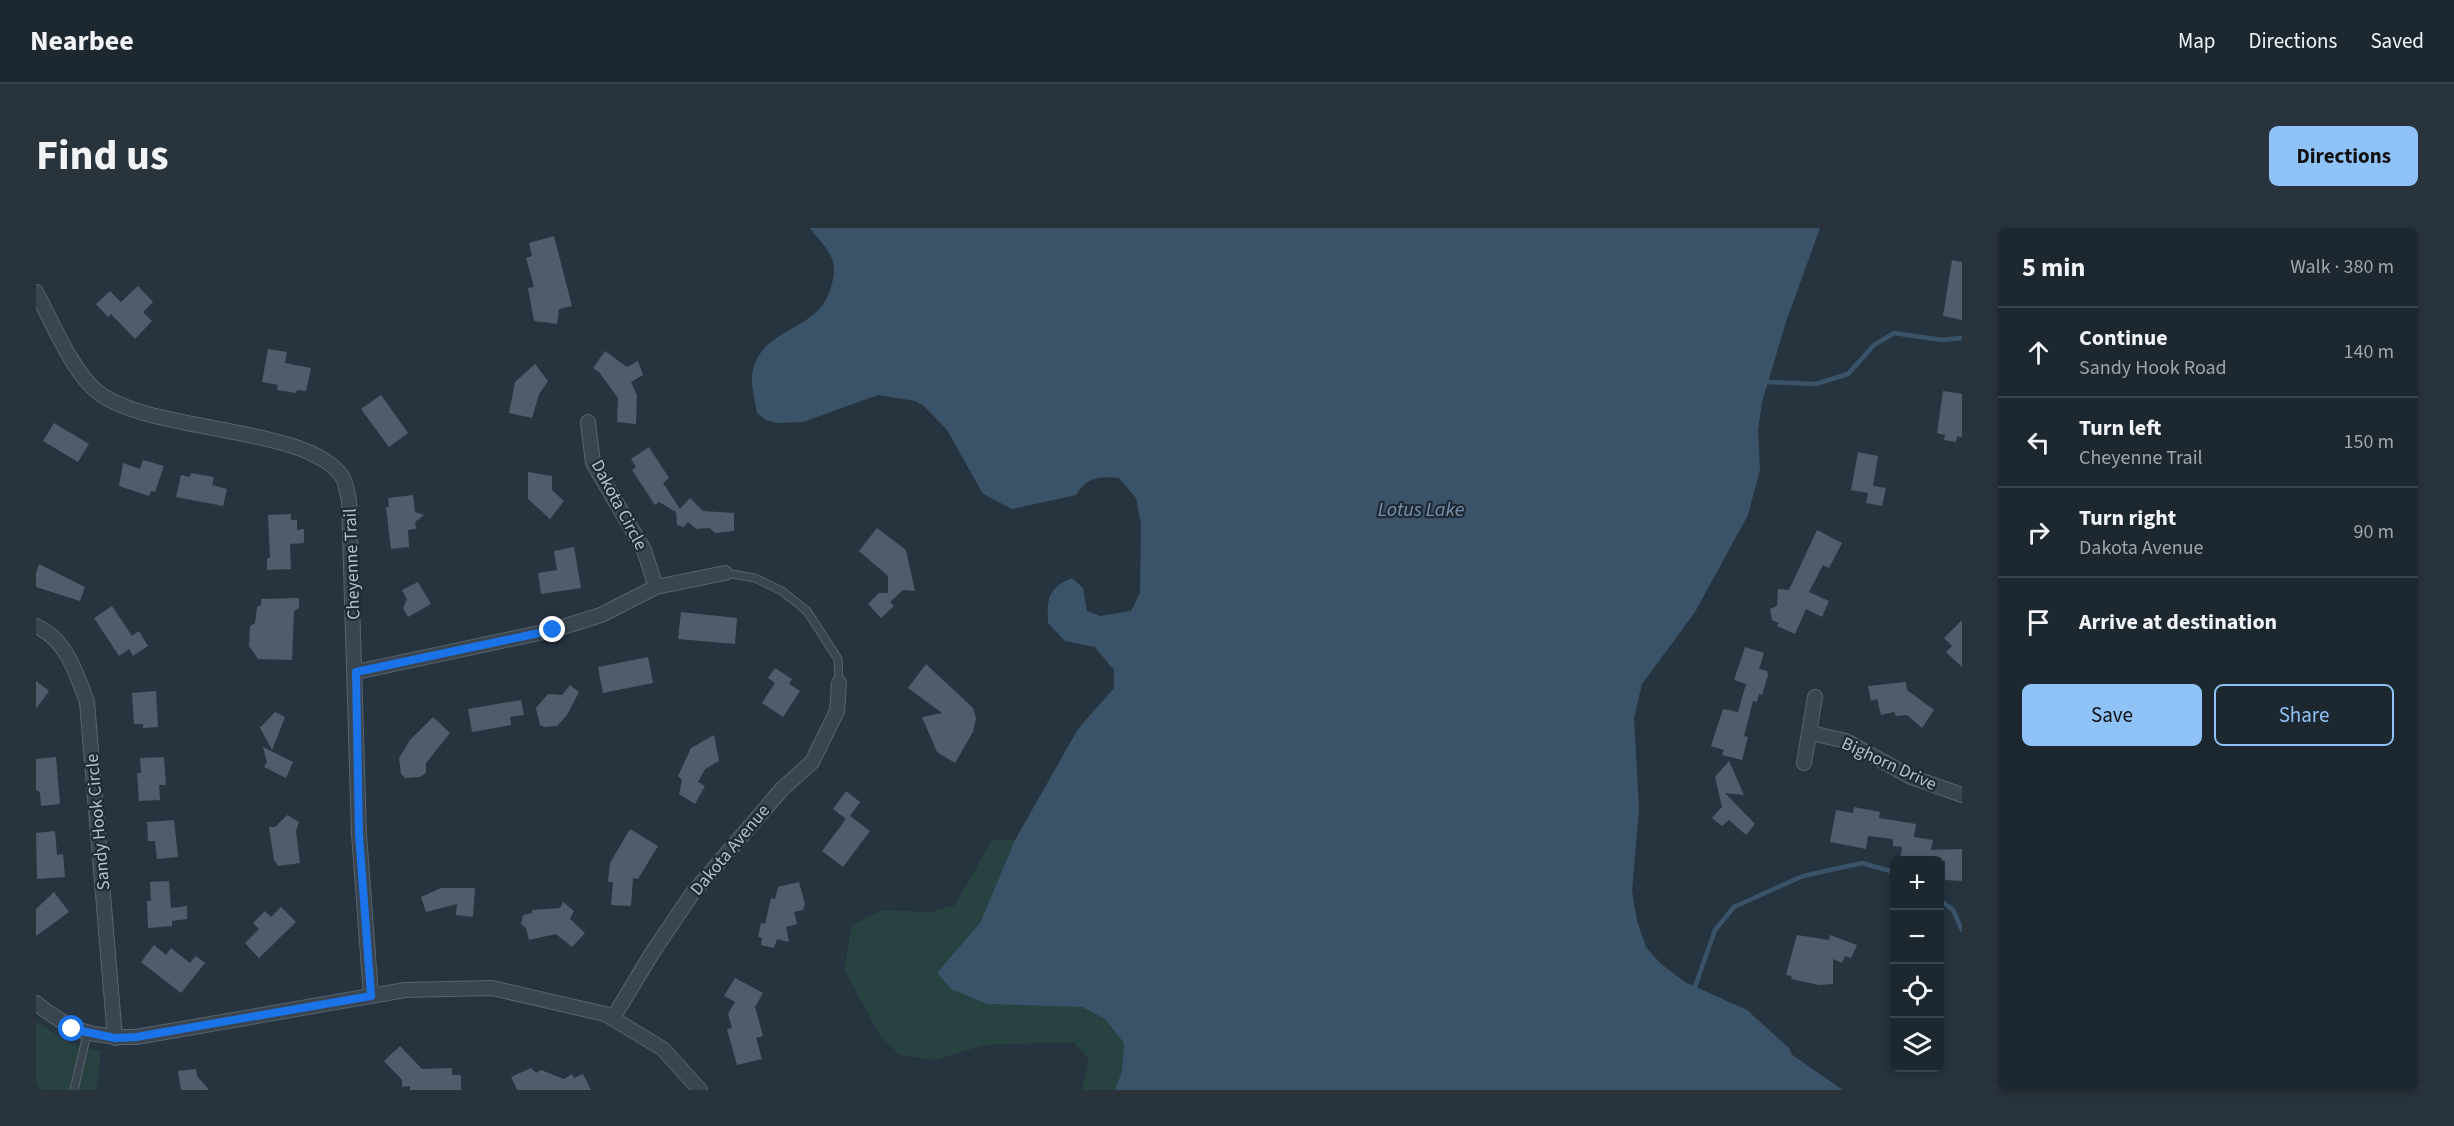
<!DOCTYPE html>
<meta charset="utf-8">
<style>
:root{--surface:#1c2730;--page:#29333c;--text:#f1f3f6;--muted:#a0a5ab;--line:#3a444c;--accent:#8fc2f7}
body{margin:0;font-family:"Source Sans 3",sans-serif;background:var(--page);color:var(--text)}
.controls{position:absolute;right:18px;bottom:18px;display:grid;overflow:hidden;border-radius:9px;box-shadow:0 3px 9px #0003}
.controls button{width:54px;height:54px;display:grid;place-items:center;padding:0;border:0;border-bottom:2px solid var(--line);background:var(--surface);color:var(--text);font:30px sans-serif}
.stop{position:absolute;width:18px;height:18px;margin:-14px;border:4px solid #1a73e8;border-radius:50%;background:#fff}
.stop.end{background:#1a73e8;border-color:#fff;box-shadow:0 2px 6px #0008}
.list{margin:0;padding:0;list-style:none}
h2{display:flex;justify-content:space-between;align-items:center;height:78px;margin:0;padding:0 24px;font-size:26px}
h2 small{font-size:20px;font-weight:400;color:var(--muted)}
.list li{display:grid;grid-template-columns:39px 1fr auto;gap:18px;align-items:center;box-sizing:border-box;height:90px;padding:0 24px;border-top:2px solid var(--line)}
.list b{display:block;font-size:22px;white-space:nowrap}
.list p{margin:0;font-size:20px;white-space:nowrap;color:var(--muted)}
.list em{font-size:20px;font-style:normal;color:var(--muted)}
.actions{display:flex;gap:12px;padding:18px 24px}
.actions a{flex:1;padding:14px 0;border:2px solid var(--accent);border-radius:9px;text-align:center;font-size:21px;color:var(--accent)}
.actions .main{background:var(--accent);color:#111}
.icon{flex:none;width:33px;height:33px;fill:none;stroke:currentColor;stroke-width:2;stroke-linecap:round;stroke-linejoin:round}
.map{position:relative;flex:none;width:1926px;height:862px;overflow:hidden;border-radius:9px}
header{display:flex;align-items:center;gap:36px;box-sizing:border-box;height:84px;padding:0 30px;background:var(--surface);border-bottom:2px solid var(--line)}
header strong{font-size:28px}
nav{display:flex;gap:33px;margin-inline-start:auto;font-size:21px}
.intro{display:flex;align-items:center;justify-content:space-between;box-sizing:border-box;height:144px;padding:0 36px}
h1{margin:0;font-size:42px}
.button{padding:15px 27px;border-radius:9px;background:var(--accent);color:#111;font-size:21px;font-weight:700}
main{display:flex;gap:36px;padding:0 36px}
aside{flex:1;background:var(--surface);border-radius:9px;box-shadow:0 3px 9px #0003}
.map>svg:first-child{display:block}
.green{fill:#284141}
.water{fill:#3b5368}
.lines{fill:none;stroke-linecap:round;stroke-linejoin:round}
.stream{stroke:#3b5368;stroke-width:4.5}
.building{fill:#4f5d6b}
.service-casing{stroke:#58636d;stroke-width:9}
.minor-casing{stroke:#58636d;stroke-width:16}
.service{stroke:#3a4550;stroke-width:7}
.minor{stroke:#3a4550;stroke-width:14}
.route{stroke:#1a73e8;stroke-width:8}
.labels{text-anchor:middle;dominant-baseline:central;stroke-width:4.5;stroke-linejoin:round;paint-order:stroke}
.street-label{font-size:18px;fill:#b6c0ca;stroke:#1f2a35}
.water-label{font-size:20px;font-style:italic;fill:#7794ac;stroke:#1f2a35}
</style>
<header>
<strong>Nearbee</strong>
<nav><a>Map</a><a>Directions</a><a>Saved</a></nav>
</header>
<div class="intro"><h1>Find us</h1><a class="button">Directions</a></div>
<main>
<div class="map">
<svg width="1926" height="862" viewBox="0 0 1926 862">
<rect width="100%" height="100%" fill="#263440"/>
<path class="green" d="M956,612H979L944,695L902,745L951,776L1046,779L1069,791L1088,815L1086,843L1079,862H1046L1053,831L1037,814L948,817L900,832L864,827L844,808L808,741L816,697L846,682L895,684L919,677Z
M0,793L36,817L65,823L60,862H0Z"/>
<path class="water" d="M774,0H1784L1750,94L1726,174L1722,202L1724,242L1712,287L1659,384L1606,456L1598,490L1603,581L1596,663L1601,693L1610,719L1625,736L1649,754L1711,782L1754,821L1755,826L1807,862H1079L1086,843L1088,815L1069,791L1046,779L951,776L915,761L901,745L944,695L979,612L1042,501L1078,460V442L1059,419L1029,413L1012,395C1011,370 1012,360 1036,350L1047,360L1051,383L1064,388L1095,383L1104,365L1105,296L1100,270L1083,250C1063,248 1051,249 1040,267L976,281L947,266L911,202L888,178L879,173L842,167L767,194L741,195L730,192L721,185C719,170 712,150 719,135C733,100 780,101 793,65C805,31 794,26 774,0Z"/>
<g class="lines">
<path class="stream" d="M1729,154L1780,156L1812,146L1838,117L1858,105L1906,112L1926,110
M1904,672L1917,682L1926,702
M1656,762L1659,759L1679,702L1698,679L1767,648L1826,635L1858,644"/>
</g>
<path class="building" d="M518,8L536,78L523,81L521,96L498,93L492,60L498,59L490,30L496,28L493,15Z
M1916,32L1926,34V92L1907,88Z
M102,58L117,74L107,84L116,93L99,111L75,86L72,89L60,76L74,63L85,74Z
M232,121L251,124L249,135L275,140L270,163L261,162L260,165L241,162L242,157L226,154Z
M569,123L591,139L602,133L607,147L595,154L601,167L600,196L581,194L582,170L563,144L557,140Z
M499,136L512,153L503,166L496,190L473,185L479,154Z
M1907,163L1926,166V209L1921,208L1920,214L1908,212L1909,207L1901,205Z
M345,167L372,205L353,219L325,181Z
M18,195L53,216L42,234L7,213Z
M613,219L633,250L627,255L644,281L654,270L667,283L698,285V303L679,305L674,300L660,301L652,294L648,299L641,297L640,284L623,274L619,277L596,242L600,239L595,231Z
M1822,224L1842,228L1837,258L1850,260L1846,278L1830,275L1832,265L1815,262Z
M107,232L128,238L119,264L115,263L113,268L83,258L87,235L104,241Z
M492,244L516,248V262L528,273L514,291L492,271Z
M155,245L178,249L176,257L191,261L187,278L140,269L145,247L154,249Z
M377,267L379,284L388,287L379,294L380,301L372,302L373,319L355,321L350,279H353L352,270Z
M255,286V292H261V302L268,301V315L254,316L255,341L231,342V330H234L232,287Z
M841,300L870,322L879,363L867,362L854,374L858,378L845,390L832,376L843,365H852V348L823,323Z
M1781,302L1806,315L1793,340L1787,337L1773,364L1793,373L1786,389L1770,381L1759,406L1741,398L1743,395L1736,392L1734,381L1741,378L1742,361L1753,362Z
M538,319L545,360L505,366L502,345L521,342L518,323Z
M3,336L49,359L44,373L0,359V345Z
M382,354L395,376L372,389L367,380L371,371L366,362Z
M263,370V380L258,383L256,432L222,431L213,418L214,398L219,395L221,379L225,377V371Z
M76,378L96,408L103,403L112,418L97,428L93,421L83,428L58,390Z
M645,384L701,390L699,416L642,411Z
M1926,392V439L1910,424L1916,418L1908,410Z
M1709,419L1728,425L1723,441L1731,443L1732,447L1726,467L1723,466L1721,474L1717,473L1708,508L1712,509L1706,532L1686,527L1688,522L1675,518L1687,481L1702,484L1710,456L1698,452Z
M612,429L617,455L567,465L562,439Z
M890,436L937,480L940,490L937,504L919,535L901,524L886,489L906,485L872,460Z
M739,440L756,451L753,456L764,463L747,489L726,475L739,455L732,450Z
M0,453L13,463L0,481Z
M1870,454L1871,462L1898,482L1886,500L1871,487L1860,488L1858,484L1845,487L1841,471L1835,473L1832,458Z
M534,457L543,464L531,487L521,498L509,499L504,497L500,480L512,466L526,467Z
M120,463L122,499L107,500V496H98L96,465Z
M485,472L488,487L474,489L475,497L436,504L432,481Z
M239,484L249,489L236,522L223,498L225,499Z
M397,489L414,505L390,535V545L384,549L369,550L365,546L363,530L374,512Z
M678,507L683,533L669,541L662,554L669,558L659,576L643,566L646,552L642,548L655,520Z
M227,519L257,534L250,550L228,539L231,534Z
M20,529L24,576L5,578L4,564L0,562V531Z
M128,529L130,557H123L124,572L103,573L101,545H105L104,530Z
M1693,533L1708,567L1689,565L1719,596L1710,607L1693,592L1686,598L1676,590L1686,579L1679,549Z
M810,563L824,574L814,588L834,603L807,639L786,623L810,591L797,581Z
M1818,579L1844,584L1843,590L1880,596L1878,609L1897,612L1895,622L1926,621V653L1909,652V633H1864L1866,619L1857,618V611L1832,608L1830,621L1794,614L1800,582L1817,585Z
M251,587L263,594L260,603L264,635L242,638L238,632L233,599H239Z
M138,592L142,629L121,631L119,613H112L111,594Z
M594,601L622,618L602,651L597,650L595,678L575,677L577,654H572L574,635Z
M19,603L21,627L27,626L29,649L1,651L0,605Z
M133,653L135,680L151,678V691L136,693V698L112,700L111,673H115L114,654Z
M763,654L769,676L767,682L758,684L761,696L750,699L753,714L741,711L738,720L725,717L726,710L722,709L725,695L729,696L735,670L739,671L742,659Z
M405,660H439L437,689L420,687L421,676L390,684L385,669Z
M18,664L33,684L0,708V681Z
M527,674L538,683L534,691L549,705L536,719L520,706L493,712L490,700L485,696L487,687L496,685V682L524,680Z
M245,679L260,694L223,730L209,715L223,701L217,695L229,683L235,689Z
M1761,707L1793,712L1794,707L1821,717L1815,730L1809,728L1806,735L1797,731V756L1783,757L1755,751L1756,748L1750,747Z
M118,717L130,727L135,720L154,735L160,728L169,735L145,765L105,734Z
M699,750L727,765L719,779L727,808L720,810L726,831L701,837L691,801L696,800L692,786L699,774L688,768Z
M364,818L386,841L416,840V847H425V862H374V858L366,859V852L348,833Z
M495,840L500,845L505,842L528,851L536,846L538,850L547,846L555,862H481L475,849Z
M160,841L161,848L173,862H145L142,843Z"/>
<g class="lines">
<defs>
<path id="service" d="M689,345L719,350L746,363L771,383L802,431L803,455
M38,862L51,806"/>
<path id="minor" d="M0,64C16,93 37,146 63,165C118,206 274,197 307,250C310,256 311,265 313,272L323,606L335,768
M552,194L557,235L608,322L620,359
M0,398C31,412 40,445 51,474L79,810
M320,444L517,402L565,387L620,359L689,345
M1775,505L1810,513L1875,549L1926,567
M1768,535L1779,469
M0,775C34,803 57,810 100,809L369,762L456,760L569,786L627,821L664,862
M577,790L618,722L656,666L746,561L776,534L801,483L803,455"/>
</defs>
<use href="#service" class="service-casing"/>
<use href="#minor" class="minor-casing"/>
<use href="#service" class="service"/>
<use href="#minor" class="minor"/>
</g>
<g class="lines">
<path class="route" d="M36,801L79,810L100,809L335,768L323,606L320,444L517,402"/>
</g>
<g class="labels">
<g class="street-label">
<text transform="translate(583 277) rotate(62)">Dakota Circle</text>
<text transform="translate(316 336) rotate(-92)">Cheyenne Trail</text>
<text transform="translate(1853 536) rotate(25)">Bighorn Drive</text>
<text transform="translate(62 594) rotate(-95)">Sandy Hook Circle</text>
<text transform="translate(694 622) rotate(-50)">Dakota Avenue</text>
</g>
<g class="water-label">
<text x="1385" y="282">Lotus Lake</text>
</g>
</g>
</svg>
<div class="controls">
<button>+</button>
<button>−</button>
<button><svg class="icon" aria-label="locate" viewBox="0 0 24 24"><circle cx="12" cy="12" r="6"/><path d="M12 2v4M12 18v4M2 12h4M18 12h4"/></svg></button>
<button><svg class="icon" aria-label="layers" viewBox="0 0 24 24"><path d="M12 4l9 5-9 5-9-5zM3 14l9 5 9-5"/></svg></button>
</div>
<div class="stop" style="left:36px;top:801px"></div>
<div class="stop end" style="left:517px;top:402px"></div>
</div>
<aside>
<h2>5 min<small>Walk · 380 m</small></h2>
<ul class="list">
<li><svg class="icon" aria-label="ahead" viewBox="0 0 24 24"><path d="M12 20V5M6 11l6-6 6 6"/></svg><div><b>Continue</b><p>Sandy Hook Road</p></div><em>140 m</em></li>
<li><svg class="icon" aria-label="left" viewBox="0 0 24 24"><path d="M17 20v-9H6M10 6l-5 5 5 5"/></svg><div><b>Turn left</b><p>Cheyenne Trail</p></div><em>150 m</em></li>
<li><svg class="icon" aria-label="right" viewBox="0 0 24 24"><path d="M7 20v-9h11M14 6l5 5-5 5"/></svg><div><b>Turn right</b><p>Dakota Avenue</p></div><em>90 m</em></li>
<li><svg class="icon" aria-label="arrive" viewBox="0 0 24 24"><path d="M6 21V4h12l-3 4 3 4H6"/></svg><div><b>Arrive at destination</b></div></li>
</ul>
<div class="actions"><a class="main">Save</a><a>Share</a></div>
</aside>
</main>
